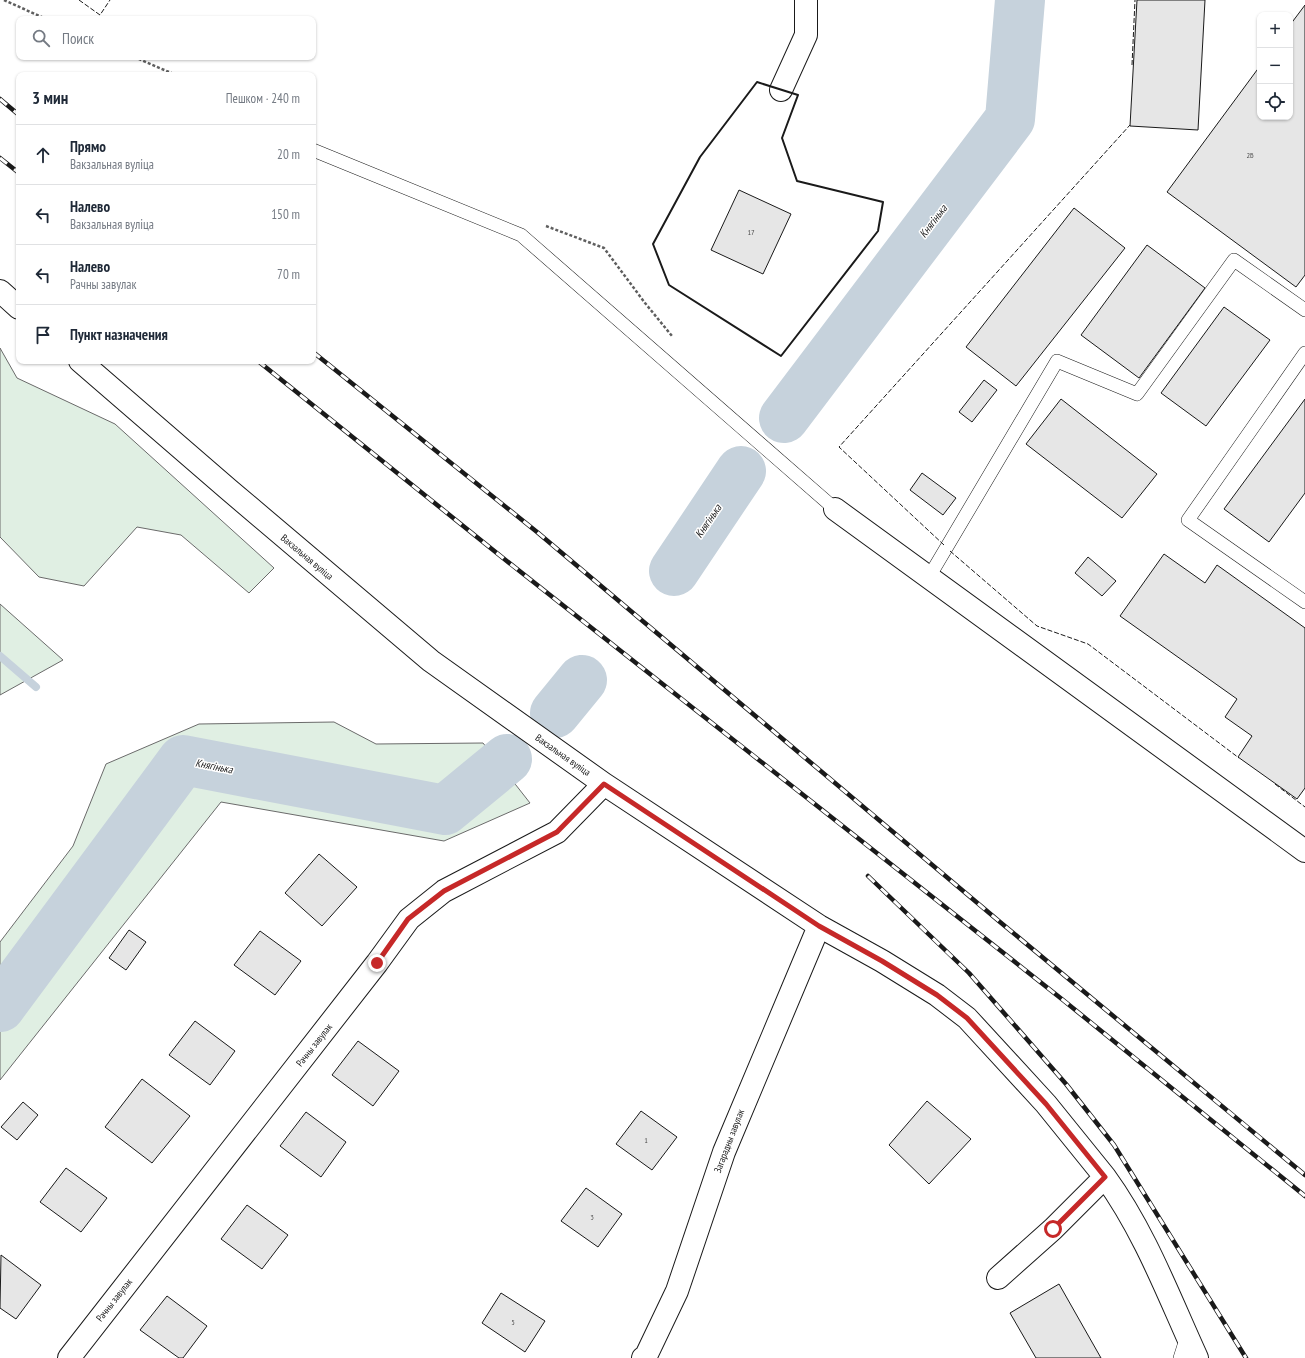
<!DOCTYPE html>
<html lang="ru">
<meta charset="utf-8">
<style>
:root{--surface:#fff;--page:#f2f2f3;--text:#1f2937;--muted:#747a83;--line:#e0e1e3}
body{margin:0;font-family:"PT Sans Narrow",sans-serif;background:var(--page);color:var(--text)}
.controls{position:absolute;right:12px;top:12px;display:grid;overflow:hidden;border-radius:8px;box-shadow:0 1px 3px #0004}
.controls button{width:36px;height:36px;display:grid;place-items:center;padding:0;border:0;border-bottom:1px solid var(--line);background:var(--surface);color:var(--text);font:20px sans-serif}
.stop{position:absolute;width:12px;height:12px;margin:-9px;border:3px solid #c62828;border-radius:50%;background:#fff}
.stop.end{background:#c62828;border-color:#fff;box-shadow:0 1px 4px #0008}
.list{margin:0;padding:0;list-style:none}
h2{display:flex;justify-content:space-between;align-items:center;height:52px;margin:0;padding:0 16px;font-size:17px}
h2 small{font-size:13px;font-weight:400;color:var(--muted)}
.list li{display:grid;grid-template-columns:26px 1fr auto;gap:12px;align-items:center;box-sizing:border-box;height:60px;padding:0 16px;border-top:1px solid var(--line)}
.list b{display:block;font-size:15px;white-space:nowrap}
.list p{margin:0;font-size:13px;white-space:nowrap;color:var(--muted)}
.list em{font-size:13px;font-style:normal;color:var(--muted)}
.icon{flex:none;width:22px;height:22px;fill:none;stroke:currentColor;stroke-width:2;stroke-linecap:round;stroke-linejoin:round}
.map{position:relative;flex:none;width:1305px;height:1358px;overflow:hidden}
.search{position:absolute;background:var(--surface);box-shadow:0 1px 3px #0004;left:16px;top:16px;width:300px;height:44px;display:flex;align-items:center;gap:10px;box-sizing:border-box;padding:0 14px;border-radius:8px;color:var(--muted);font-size:15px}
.panel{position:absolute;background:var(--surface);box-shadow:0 1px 3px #0004;left:16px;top:72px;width:300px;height:292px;border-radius:8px}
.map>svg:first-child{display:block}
.green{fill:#e0efe3;stroke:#6a6a6a}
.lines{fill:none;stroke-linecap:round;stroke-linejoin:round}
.stream{stroke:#c6d2dc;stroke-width:8}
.river{stroke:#c6d2dc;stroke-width:50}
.building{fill:#e6e6e6;stroke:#1a1a1a}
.lane-casing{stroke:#1a1a1a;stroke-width:14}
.street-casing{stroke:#1a1a1a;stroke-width:24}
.path{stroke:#5f5f5f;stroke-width:2.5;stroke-dasharray:3 2;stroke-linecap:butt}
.lane{stroke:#fff;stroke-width:13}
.street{stroke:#fff;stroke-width:22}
.rail-casing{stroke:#1a1a1a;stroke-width:4.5}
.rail{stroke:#fff;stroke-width:3;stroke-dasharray:9;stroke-linecap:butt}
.fence{stroke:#1a1a1a;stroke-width:1;stroke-dasharray:5 2;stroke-linecap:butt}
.wall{stroke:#1a1a1a;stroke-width:2}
.route{stroke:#c62828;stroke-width:5}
.labels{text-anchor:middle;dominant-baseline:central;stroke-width:3;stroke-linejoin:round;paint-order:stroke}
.number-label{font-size:8px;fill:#4d4d4d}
.street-label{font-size:10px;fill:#1a1a1a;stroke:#fff}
.water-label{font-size:11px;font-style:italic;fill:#1a1a1a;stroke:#fff}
</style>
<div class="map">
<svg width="1305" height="1358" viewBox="0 0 1305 1358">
<rect width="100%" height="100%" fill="#fff"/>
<path class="green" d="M0,348L17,378L115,424L274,568L249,593L181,535L137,527L84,586L39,577L0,537Z
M0,604L63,660L0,695Z
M334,722L376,744L483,743L530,803L444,841L221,802L0,1080V942L73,846L106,764L199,724Z"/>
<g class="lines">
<path class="stream" d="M0,656L36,687"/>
<path class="river" d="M784,418L1010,119L1020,0
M674,571L741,471
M555,713L582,680
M0,1007L183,760L445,810L507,759"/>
</g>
<path class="building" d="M1137,0H1205L1198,130L1130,126Z
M1305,5V275L1296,287L1167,192L1260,66V117H1290V25Z
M739,190L791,214L763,274L711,250Z
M1074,208L1125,248L1016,386L966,347Z
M1147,245L1205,288L1139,378L1081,335Z
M1224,307L1270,340L1206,426L1161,393Z
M984,380L997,390L972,422L959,412Z
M1061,399L1157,474L1122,518L1026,444Z
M1305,399V493L1269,542L1224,509Z
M922,473L956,498L943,515L910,490Z
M1164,554L1205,583L1217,565L1305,628V788L1297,799L1238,757L1252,736L1225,717L1237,699L1120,616Z
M1088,557L1116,581L1102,596L1075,573Z
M319,854L357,887L322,926L285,893Z
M129,930L146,942L126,970L109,958Z
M260,931L301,961L275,995L234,965Z
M195,1021L235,1051L210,1085L169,1055Z
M358,1041L399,1071L373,1106L332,1075Z
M142,1079L190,1116L152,1163L105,1127Z
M927,1101L971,1139L929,1184L889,1145Z
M23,1102L38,1115L17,1140L1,1127Z
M641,1111L677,1137L652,1170L616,1144Z
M306,1112L346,1142L321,1177L280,1146Z
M66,1168L107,1198L81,1232L40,1202Z
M586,1188L622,1214L598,1247L561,1221Z
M247,1205L288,1235L262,1269L221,1239Z
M1,1255L41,1285L16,1319L0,1308Z
M1059,1284L1101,1358H1036L1010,1313Z
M501,1293L545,1321L525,1352L482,1323Z
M167,1296L207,1326L183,1358H179L140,1330Z"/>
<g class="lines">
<defs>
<path id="lane" d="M313,150L521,235L835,509
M1305,353L1188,520L1305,602
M929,577L1057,361L1137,394L1234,260L1305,310
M1180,1358L1187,1336"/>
<path id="street" d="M781,90L806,35V0
M0,291L19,308
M80,361L228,489L431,661L604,784L819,926L882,961L937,995L967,1018L1046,1104L1105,1177L1053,1229L998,1278
M835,509L1305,851
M1105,1177C1145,1232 1169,1297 1197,1358
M69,1358L377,963L409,919L444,891L557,832L604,784
M643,1358L646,1356L677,1291L724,1152L819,926"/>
</defs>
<use href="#lane" class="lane-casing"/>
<use href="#street" class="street-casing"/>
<path class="path" d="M4,0L46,19
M134,57L176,75
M546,226L604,248L645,303L672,336"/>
<use href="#lane" class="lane"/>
<use href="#street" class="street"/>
<defs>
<path id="rail" d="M0,99L19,115
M0,158L19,173
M313,352L537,532L1000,922L1305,1175
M258,361L503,558L1063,1000L1305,1196
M868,876L969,973L1066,1084L1114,1145L1246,1358"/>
</defs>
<use href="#rail" class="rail-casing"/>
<use href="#rail" class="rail"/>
<path class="fence" d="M79,0L100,15L110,0
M1132,65L1135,0
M944,545L839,447L1130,125
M950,551L1037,626L1088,644L1239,758
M1275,784L1305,807"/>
<path class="wall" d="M757,82L798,95L782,138L797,181L883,202L878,231L781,356L669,285L653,244L700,157Z"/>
</g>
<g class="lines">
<path class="route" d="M377,963L408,919L444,891L557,832L604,784L819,926L882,961L937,995L967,1018L1046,1104L1105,1177L1053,1229"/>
</g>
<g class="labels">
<g class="number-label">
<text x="1250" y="155">2Б</text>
<text x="751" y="232">17</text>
<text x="646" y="1140">1</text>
<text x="592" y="1217">3</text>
<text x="513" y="1322">5</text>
</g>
<g class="street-label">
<text transform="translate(307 557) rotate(40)">Вакзальная вуліца</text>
<text transform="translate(563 755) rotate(35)">Вакзальная вуліца</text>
<text transform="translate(314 1045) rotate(-52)">Рачны завулак</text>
<text transform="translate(729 1141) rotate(-69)">Загарадны завулак</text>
<text transform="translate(114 1300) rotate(-52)">Рачны завулак</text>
</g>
<g class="water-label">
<text transform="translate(933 221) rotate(-53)">Княгінька</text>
<text transform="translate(708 521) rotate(-56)">Княгінька</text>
<text transform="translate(214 766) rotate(11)">Княгінька</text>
</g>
</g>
</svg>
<div class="controls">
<button>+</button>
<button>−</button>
<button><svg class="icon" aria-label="locate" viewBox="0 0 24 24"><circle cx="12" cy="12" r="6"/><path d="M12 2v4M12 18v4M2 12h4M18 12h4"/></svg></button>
</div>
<div class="stop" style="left:1053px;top:1229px"></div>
<div class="stop end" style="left:377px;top:963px"></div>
<div class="search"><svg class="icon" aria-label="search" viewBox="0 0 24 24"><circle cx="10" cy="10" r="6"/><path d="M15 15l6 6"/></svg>Поиск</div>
<section class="panel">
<h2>3 мин<small>Пешком · 240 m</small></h2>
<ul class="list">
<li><svg class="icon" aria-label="ahead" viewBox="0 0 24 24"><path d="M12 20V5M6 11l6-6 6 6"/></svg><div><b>Прямо</b><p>Вакзальная вуліца</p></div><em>20 m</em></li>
<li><svg class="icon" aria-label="left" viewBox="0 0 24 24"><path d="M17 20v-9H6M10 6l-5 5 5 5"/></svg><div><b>Налево</b><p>Вакзальная вуліца</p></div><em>150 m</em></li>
<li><svg class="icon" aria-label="left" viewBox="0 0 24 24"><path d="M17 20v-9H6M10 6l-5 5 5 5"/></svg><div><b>Налево</b><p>Рачны завулак</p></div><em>70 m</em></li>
<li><svg class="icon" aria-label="arrive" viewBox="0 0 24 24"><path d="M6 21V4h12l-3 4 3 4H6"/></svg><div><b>Пункт назначения</b></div></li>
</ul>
</section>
</div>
